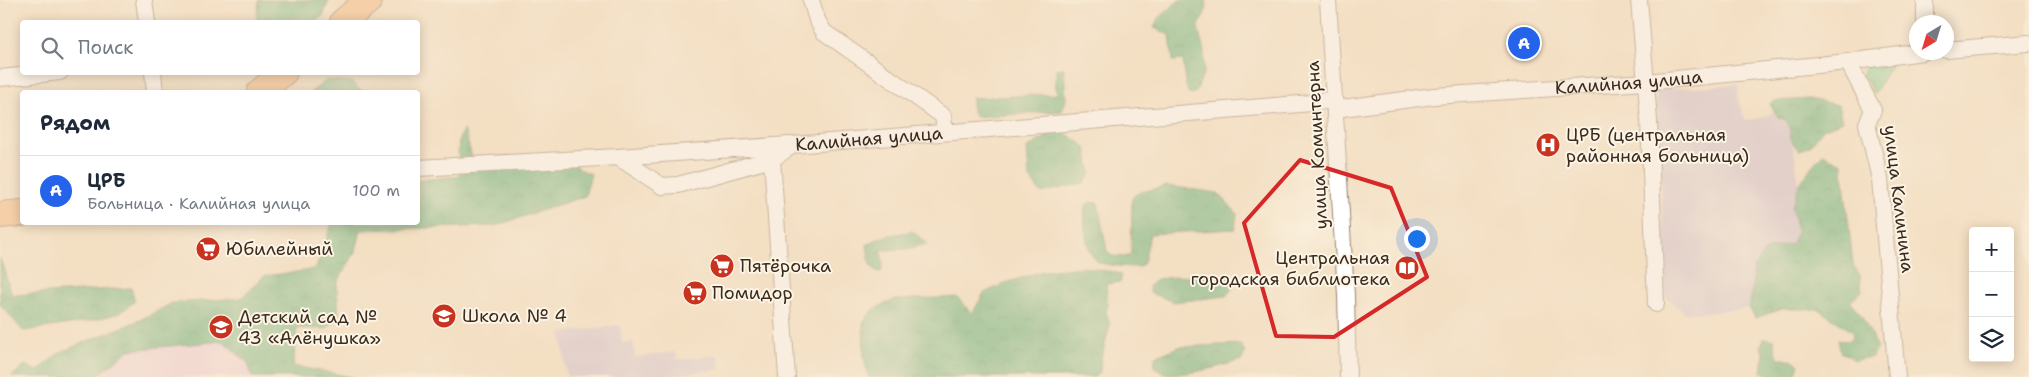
<!DOCTYPE html>
<html lang="ru">
<meta charset="utf-8">
<style>
:root{--surface:#fff;--page:#f2f2f3;--text:#1f2937;--muted:#747a83;--line:#e0e1e3;--accent:#2563eb}
body{margin:0;font-family:"Shantell Sans",sans-serif;background:var(--page);color:var(--text)}
.controls{position:absolute;right:15px;bottom:15px;display:grid;overflow:hidden;border-radius:5px;box-shadow:0 2px 12px #0003}
.controls button{width:45px;height:45px;display:grid;place-items:center;padding:0;border:0;border-bottom:1px solid var(--line);background:var(--surface);color:var(--text);font:25px sans-serif}
.compass{position:absolute;left:1909px;top:15px;width:45px;height:45px;border-radius:50%;background:var(--surface);box-shadow:0 2px 12px #0003;rotate:218deg}
.you{position:absolute;left:1416px;top:238px;width:18px;height:18px;margin:-12px;border:4px solid #fff;border-radius:50%;background:#1a73e8;box-shadow:0 0 0 8px #1a73e833}
.badge{display:grid;place-items:center;width:32px;height:32px;border-radius:50%;background:var(--accent);color:#fff;font-size:16px;font-weight:700}
.pin{position:absolute;translate:-50% -50%;border:2px solid #fff;box-shadow:0 1px 5px #0006}
.list{margin:0;padding:0;list-style:none}
h2{display:flex;justify-content:space-between;align-items:center;height:65px;margin:0;padding:0 20px;font-size:21px}
h2 small{font-size:16px;font-weight:400;color:var(--muted)}
.list li{display:grid;grid-template-columns:32px 1fr auto;gap:15px;align-items:center;box-sizing:border-box;height:70px;padding:0 20px;border-top:1px solid var(--line)}
.list b{display:block;font-size:19px;white-space:nowrap}
.list p{margin:0;font-size:16px;white-space:nowrap;color:var(--muted)}
.list em{font-size:16px;font-style:normal;color:var(--muted)}
.icon{flex:none;width:28px;height:28px;fill:none;stroke:currentColor;stroke-width:2;stroke-linecap:round;stroke-linejoin:round}
.map{position:relative;flex:none;width:2029px;height:377px;overflow:hidden}
.search{position:absolute;background:var(--surface);box-shadow:0 2px 12px #0003;left:20px;top:20px;width:400px;height:55px;display:flex;align-items:center;gap:12px;box-sizing:border-box;padding:0 18px;border-radius:5px;color:var(--muted);font-size:19px}
.panel{position:absolute;background:var(--surface);box-shadow:0 2px 12px #0003;left:20px;top:90px;width:400px;height:135px;border-radius:5px}
.map>svg:first-child{display:block}
.built{fill:#f1d0e3}
.industrial{fill:#cebed1}
.grass{fill:url(#grass-tufts);stroke:#5b7c58}
.forest{fill:url(#forest-crowns);stroke:#506e4d}
.lines{fill:none;stroke-linecap:round;stroke-linejoin:round}
.minor-casing{stroke:#978470;stroke-width:18}
.trunk-casing{stroke:#978470;stroke-width:28}
.minor{stroke:#fff;stroke-width:16}
.trunk{stroke:#f7bd88;stroke-width:26}
.marked{fill:none;stroke:#d62828;stroke-width:4;stroke-linejoin:round}
.labels{text-anchor:middle;dominant-baseline:central;stroke-width:4;stroke-linejoin:round;paint-order:stroke}
.street-label{font-size:18px;fill:#3b2a1e;stroke:#fcf5e5}
.poi-label{font-size:18px;fill:#3b2a1e;stroke:#fcf5e5;text-anchor:start}
</style>
<div class="map">
<svg width="2029" height="377" viewBox="0 0 2029 377">
<defs>
<pattern id="grass-tufts" width="24" height="20" patternUnits="userSpaceOnUse" patternTransform="scale(1.25)"><rect width="24" height="20" fill="#7bcf92"/><path d="M3 7l-1-3M5 7V3M7 7l1-3M15 17l-1-3M17 17v-4M19 17l1-3" fill="none" stroke="#66a877"/></pattern>
<pattern id="forest-crowns" width="20" height="18" patternUnits="userSpaceOnUse" patternTransform="scale(1.25)"><rect width="20" height="18" fill="#64b27c"/><path d="M2 6a3 3 0 1 1 6 0M12 15a3 3 0 1 1 6 0" fill="none" stroke="#549165"/></pattern>
</defs>
<rect width="100%" height="100%" fill="#fcf5e5"/>
<filter id="ink" filterUnits="userSpaceOnUse"><feTurbulence type="fractalNoise" baseFrequency=".02" numOctaves="2"/><feDisplacementMap in="SourceGraphic" scale="10" xChannelSelector="R" yChannelSelector="G"/><feConvolveMatrix kernelMatrix="1 2 1 2 8 2 1 2 1" color-interpolation-filters="sRGB"/></filter>
<filter id="wash" filterUnits="userSpaceOnUse"><feTurbulence type="fractalNoise" baseFrequency=".0096" numOctaves="4" result="noise"/><feDisplacementMap in="SourceGraphic" scale="20" xChannelSelector="R" yChannelSelector="G"/><feGaussianBlur stdDeviation="1.12" result="paint"/><feColorMatrix in="noise" values="0 0 0 0 0 0 0 0 0 0 0 0 0 0 0 0 0 1.4 0 .05"/><feComposite in="paint" operator="in"/></filter>
<g filter="url(#wash)">
<rect width="100%" height="100%" fill="#f3dfc2"/>
<path class="built" d="M221,310L280,377H56Z"/>
<path class="industrial" d="M1738,84L1739,100L1745,120L1761,118L1774,112L1790,125L1799,185L1792,207L1797,233L1791,244L1765,251L1754,267L1752,293L1749,308L1714,312L1685,313L1666,297L1656,90Z
M620,325L622,343L633,342L635,357L676,352L677,360L719,355L721,369L658,377H567L561,333Z"/>
<path class="grass" d="M1893,62L1874,94L1862,74L1864,67Z"/>
<path class="forest" d="M259,0H329L323,16L315,22H256Z
M1179,0H1206L1207,8L1198,28L1204,52V72L1196,92L1189,95L1186,85L1183,60L1173,61L1170,35L1154,28L1159,18Z
M1064,68L1066,100L1062,111L976,117L972,109V98L1057,94L1055,81L1056,69Z
M327,80L351,82L363,92H311Z
M1809,99L1838,105L1842,121L1823,129L1810,146L1799,151C1797,148 1793,144 1792,140C1787,128 1794,122 1778,117L1770,104L1774,101Z
M464,129L472,157L566,156L581,170L591,174L585,196L495,226L361,230L356,251L337,283L339,318L326,329L297,328L293,366L353,377H252L248,363L223,341L129,350L96,377H11L25,365L38,371L60,352L140,320L172,303L241,298L264,276L304,271L316,268L332,223L418,222V180L460,176C459,162 455,140 464,129Z
M1064,132L1086,147L1091,174L1084,183L1041,193L1029,177L1027,148L1051,134Z
M1823,154L1842,163L1853,265L1860,275L1862,291L1850,302L1860,313L1878,348L1872,357L1854,360L1848,355L1841,353L1838,339L1846,341L1852,339L1853,332L1818,309H1782L1755,318L1749,308L1752,293L1754,267L1765,250L1791,244L1797,233L1792,207L1799,185L1812,166Z
M1167,186L1218,193L1237,213L1235,229L1150,234L1144,263L1139,267C1129,267 1104,266 1097,261C1084,251 1084,220 1085,205L1091,202L1098,203L1107,251L1112,256L1126,257L1131,253L1132,197L1140,192Z
M912,231L928,244L907,249L881,250L883,263L881,272L876,271L870,265L867,245C883,234 894,235 912,231Z
M0,258L12,295L131,288L135,301L120,313L90,321L23,331L0,304Z
M1082,267L1115,272L1121,275V282L1106,284L1108,305L1106,311L1110,325L1101,359L1100,372L1095,377H868L864,358L863,322L874,309L894,300L957,297L972,314L984,293L1006,283L1043,271Z
M1202,274L1231,275L1232,289L1226,296L1174,302L1150,293L1149,286L1157,279Z
M1764,338L1774,340L1778,359H1791L1799,364L1796,373C1783,377 1773,377 1762,372L1764,357L1761,346Z
M1240,344L1245,352L1242,360C1223,366 1184,377 1164,373C1160,372 1157,370 1154,367L1155,357L1178,347Z"/>
</g>
<g filter="url(#ink)">
<g class="lines">
<defs>
<g id="minor">
<path d="M144,0L147,22"/>
<path d="M811,0L817,20L824,32L943,116L945,132"/>
<path d="M1328,0L1346,295L1348,377"/>
<path d="M1639,0L1649,120L1656,304"/>
<path d="M1925,0V22"/>
<path d="M1946,50L2029,43"/>
<path d="M1848,62L1873,110L1867,124L1880,179L1897,377"/>
<path d="M153,72L155,92"/>
<path d="M0,78L60,72"/>
<path id="s1" d="M1335,109L1434,96L1646,82L1848,62L1923,52"/>
<path d="M618,157L790,145"/>
<path d="M772,159L787,377"/>
<path id="s2" d="M418,168L618,157L662,186L678,185L772,159L793,145L1312,103L1335,99"/>
</g>
<path id="trunk" d="M343,22L369,0
M260,92L284,72
M0,215L22,213"/>
</defs>
<use href="#minor" class="minor-casing"/>
<use href="#trunk" class="trunk-casing"/>
<use href="#minor" class="minor"/>
<use href="#trunk" class="trunk"/>
</g>
</g>
<path d="M0 0H2029V377H0ZM1300,160L1391,188L1427,277L1334,337L1276,336L1244,223Z" fill="#f3dfc2" fill-opacity=".55" fill-rule="evenodd"/>
<path class="marked" d="M1300,160L1391,188L1427,277L1334,337L1276,336L1244,223Z"/>
<defs>
<symbol id="hospital-disc" viewBox="-11 -11 22 22"><circle r="9.5" fill="#c8321e" stroke="#fcf5e5"/><path d="M-5-5h3v3.5h4V-5h3V5h-3V1.5h-4V5h-3Z" fill="#fff"/></symbol>
<symbol id="supermarket-disc" viewBox="-11 -11 22 22"><circle r="9.5" fill="#c8321e" stroke="#fcf5e5"/><path d="M-6-5.5h2.5l.6 2H6L4.5 2H-2.5L-4.4-4H-6ZM-1.5 3.2a1.3 1.3 0 1 0 .1 0ZM3 3.2a1.3 1.3 0 1 0 .1 0Z" fill="#fff"/></symbol>
<symbol id="library-disc" viewBox="-11 -11 22 22"><circle r="9.5" fill="#c8321e" stroke="#fcf5e5"/><path d="M-6-4Q-3-5.5-.7-3.5V5Q-3 3-6 4ZM6-4Q3-5.5 .7-3.5V5Q3 3 6 4Z" fill="#fff"/></symbol>
<symbol id="school-disc" viewBox="-11 -11 22 22"><circle r="9.5" fill="#c8321e" stroke="#fcf5e5"/><path d="M0-5L7-2L0 1L-7-2ZM-4 1L0 2.5L4 1V4Q0 6-4 4Z" fill="#fff"/></symbol>
</defs>
<g fill-rule="evenodd">
<use href="#hospital-disc" x="1534" y="131" width="28" height="28"/>
<use href="#supermarket-disc" x="194" y="235" width="28" height="28"/>
<use href="#supermarket-disc" x="708" y="252" width="28" height="28"/>
<use href="#library-disc" x="1393" y="254" width="28" height="28"/>
<use href="#supermarket-disc" x="681" y="279" width="28" height="28"/>
<use href="#school-disc" x="430" y="302" width="28" height="28"/>
<use href="#school-disc" x="207" y="313" width="28" height="28"/>
</g>
<g class="labels">
<g class="street-label">
<text stroke="none"><textPath href="#s1" startOffset="295">Калийная улица</textPath></text>
<text stroke="none"><textPath href="#s2" startOffset="468">Калийная улица</textPath></text>
<text transform="translate(1317 145) rotate(-93)">улица Коминтерна</text>
<text transform="translate(1899 199) rotate(83)">улица Калинина</text>
</g>
<g class="poi-label">
<text x="1566" y="135">ЦРБ (центральная<tspan x="1566" dy="21">районная больница)</tspan></text>
<text x="226" y="249">Юбилейный</text>
<text x="1390" y="258" text-anchor="end">Центральная<tspan x="1390" dy="21">городская библиотека</tspan></text>
<text x="740" y="266">Пятёрочка</text>
<text x="712" y="293">Помидор</text>
<text x="462" y="316">Школа № 4</text>
<text x="238" y="317">Детский сад №<tspan x="238" dy="21">43 «Алёнушка»</tspan></text>
</g>
</g>
</svg>
<div class="controls">
<button>+</button>
<button>−</button>
<button><svg class="icon" aria-label="layers" viewBox="0 0 24 24"><path d="M12 4l9 5-9 5-9-5zM3 14l9 5 9-5"/></svg></button>
</div>
<svg class="compass" viewBox="-18 -18 36 36"><path d="M0-13l5 13h-10z" fill="#e53935"/><path d="M0 13l5-13h-10z" fill="#747a83"/></svg>
<div class="you"></div>
<div class="pin badge" style="left:1524px;top:43px">A</div>
<div class="search"><svg class="icon" aria-label="search" viewBox="0 0 24 24"><circle cx="10" cy="10" r="6"/><path d="M15 15l6 6"/></svg>Поиск</div>
<section class="panel">
<h2>Рядом<small></small></h2>
<ul class="list">
<li><span class="badge">A</span><div><b>ЦРБ</b><p>Больница · Калийная улица</p></div><em>100 m</em></li>
</ul>
</section>
</div>
